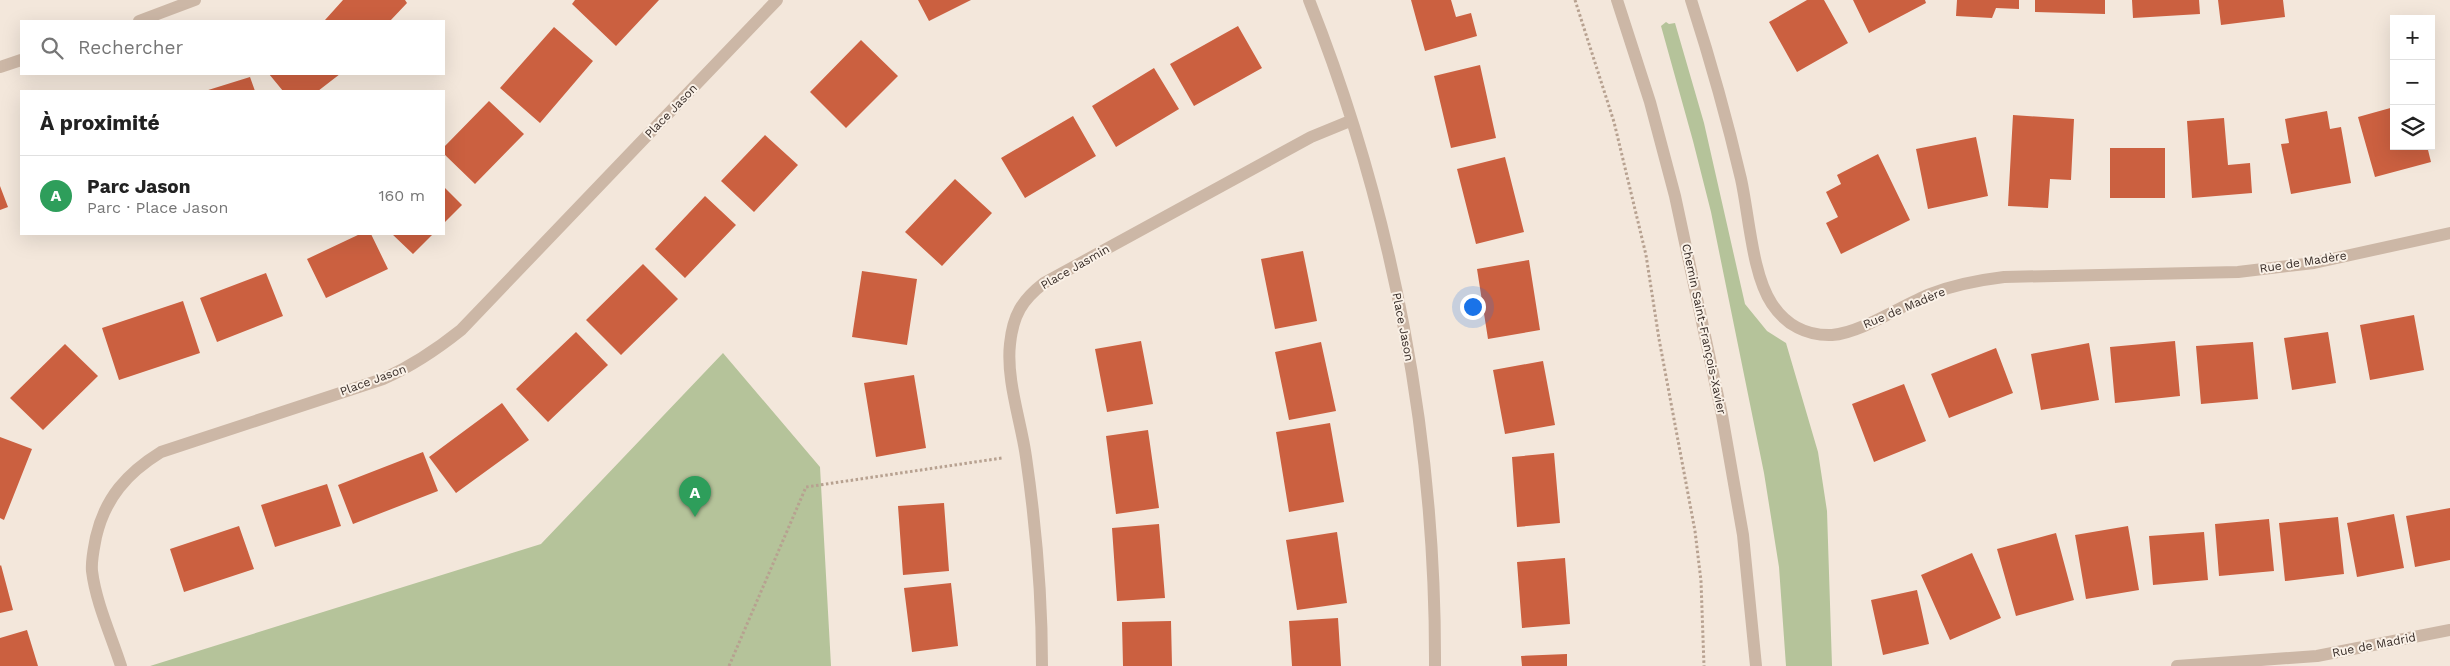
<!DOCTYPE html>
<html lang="fr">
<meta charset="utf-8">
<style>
:root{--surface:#fff;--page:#f6f6f6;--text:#222;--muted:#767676;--line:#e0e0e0;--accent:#0b8043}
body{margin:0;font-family:"Work Sans",sans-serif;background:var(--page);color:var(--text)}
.controls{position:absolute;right:15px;top:15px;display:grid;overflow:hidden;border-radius:0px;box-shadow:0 5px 20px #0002}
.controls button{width:45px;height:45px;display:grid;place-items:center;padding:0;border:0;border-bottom:1px solid var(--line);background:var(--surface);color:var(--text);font:25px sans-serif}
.you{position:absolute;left:1472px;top:306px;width:18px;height:18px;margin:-12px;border:4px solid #fff;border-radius:50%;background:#1a73e8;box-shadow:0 0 0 8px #1a73e833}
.badge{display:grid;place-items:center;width:32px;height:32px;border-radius:50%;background:var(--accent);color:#fff;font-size:16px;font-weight:700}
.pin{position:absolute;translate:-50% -41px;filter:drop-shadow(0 1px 2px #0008)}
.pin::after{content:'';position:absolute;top:26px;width:18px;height:15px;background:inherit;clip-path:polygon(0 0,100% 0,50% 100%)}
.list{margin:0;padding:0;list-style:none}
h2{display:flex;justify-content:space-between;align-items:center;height:65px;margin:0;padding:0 20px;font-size:21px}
h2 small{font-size:16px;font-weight:400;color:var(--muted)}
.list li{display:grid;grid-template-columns:32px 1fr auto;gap:15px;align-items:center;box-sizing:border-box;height:80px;padding:0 20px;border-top:1px solid var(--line)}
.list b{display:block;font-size:19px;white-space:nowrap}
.list p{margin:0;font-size:16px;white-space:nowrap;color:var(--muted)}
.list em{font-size:16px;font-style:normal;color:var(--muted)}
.icon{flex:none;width:28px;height:28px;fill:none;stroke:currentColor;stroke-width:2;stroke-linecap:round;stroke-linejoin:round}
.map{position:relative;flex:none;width:2450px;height:666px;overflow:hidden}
.search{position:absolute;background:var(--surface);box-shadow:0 5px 20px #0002;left:20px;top:20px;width:425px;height:55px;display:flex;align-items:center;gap:12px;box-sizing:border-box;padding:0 18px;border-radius:0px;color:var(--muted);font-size:19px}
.panel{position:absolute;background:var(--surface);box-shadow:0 5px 20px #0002;left:20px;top:90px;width:425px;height:145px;border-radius:0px}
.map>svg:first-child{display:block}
.green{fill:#b5c39a}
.building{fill:#cb6040}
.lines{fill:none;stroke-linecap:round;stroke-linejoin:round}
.path{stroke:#b7a190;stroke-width:3;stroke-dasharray:2.5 2.5;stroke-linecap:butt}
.minor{stroke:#ccb7a6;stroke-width:12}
.tertiary{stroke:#ccb7a6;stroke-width:12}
.labels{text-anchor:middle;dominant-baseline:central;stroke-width:4;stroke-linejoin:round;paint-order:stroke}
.street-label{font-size:12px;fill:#372c27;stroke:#faf1e7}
</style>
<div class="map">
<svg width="2450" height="666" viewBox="0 0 2450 666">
<rect width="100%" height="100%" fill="#f3e7db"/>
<path class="green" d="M1666,22L1669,24L1675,23L1704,123L1745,304L1767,331L1786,343L1818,452L1827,511L1832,666H1786L1779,567L1764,473L1711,212L1693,141L1661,26Z
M723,353L820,467L831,666H150L541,544Z"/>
<path class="building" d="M343,0H405L407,3L390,21H326L325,20Z
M575,0H659L616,46L572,4Z
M918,0H971L929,21Z
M1411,0H1451L1456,17L1471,13L1477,36L1425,51Z
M1807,0H1824L1848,43L1797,72L1769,22Z
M1853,0H1925L1926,3L1869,33Z
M1957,0H2019V9L1996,8L1992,18L1956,16Z
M2035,0H2105V14L2035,12Z
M2132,0H2199L2200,14L2133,18Z
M2218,0H2283L2285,17L2221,25Z
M1238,26L1262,68L1194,106L1170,64Z
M554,27L593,61L540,123L500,88Z
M861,40L898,76L846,128L810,92Z
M1480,65L1496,138L1451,148L1434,76Z
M1154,68L1179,109L1116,147L1092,106Z
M269,74H340L318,91H283Z
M250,77L255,91H205Z
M489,101L524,134L475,184L444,154V147Z
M2394,107V146H2427L2431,162L2375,177L2358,117Z
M2327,111L2330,129L2341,127L2351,183L2291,194L2281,144L2289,143L2285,119Z
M2013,115L2074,119L2071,180L2050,179L2048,208L2008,206Z
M1073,116L1096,156L1025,198L1001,158Z
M2224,118L2228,165L2250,163L2252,193L2192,198L2187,121Z
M765,135L798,165L754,212L721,181Z
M1976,137L1988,196L1928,209L1916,149Z
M2110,148H2165V198H2110Z
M1878,154L1910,220L1841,254L1826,223L1838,217L1826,192L1841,184L1837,175Z
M1505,157L1524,232L1476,244L1457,169Z
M955,179L992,213L942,266L905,232Z
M0,186L8,207L0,210Z
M444,187L462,205L444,223Z
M705,196L736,225L685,278L655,249Z
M360,234H371L388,269L326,298L307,259Z
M392,234H433L413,254Z
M1303,251L1317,321L1275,329L1261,259Z
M1529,260L1540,330L1488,339L1477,269Z
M643,264L678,299L621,355L586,320Z
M862,271L917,279L907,345L852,337Z
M266,273L283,316L217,342L200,298Z
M183,301L200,353L119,380L102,328Z
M2414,315L2424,370L2370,380L2360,325Z
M576,332L608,365L548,422L516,389Z
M2328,332L2336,383L2292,390L2284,338Z
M1141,341L1153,404L1107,412L1095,349Z
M2175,341L2180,396L2115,403L2110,347Z
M1321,342L1336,411L1289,420L1275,352Z
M2253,342L2258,399L2201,404L2196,346Z
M2089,343L2099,400L2041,410L2031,354Z
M65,344L98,376L43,430L10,398Z
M1996,348L2013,393L1949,418L1931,374Z
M1543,361L1555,425L1505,434L1493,370Z
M914,375L926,448L876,457L864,383Z
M1904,384L1926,441L1874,462L1852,404Z
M502,403L529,440L456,493L429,457Z
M1330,423L1344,502L1289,512L1276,432Z
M1148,430L1159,508L1116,514L1106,436Z
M0,437L32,449L4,520L0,518Z
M423,452L438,491L353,524L338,485Z
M1554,453L1560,523L1517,527L1512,457Z
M327,484L341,526L275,547L261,505Z
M944,503L949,571L903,575L898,506Z
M2450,508V560L2415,567L2406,516Z
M2394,514L2404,568L2357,577L2347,523Z
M2338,517L2344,574L2285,581L2279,523Z
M2269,519L2274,571L2219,576L2215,524Z
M1159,524L1165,598L1117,601L1112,528Z
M239,526L254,569L184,592L170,549Z
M2128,526L2139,590L2086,599L2075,535Z
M1337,532L1347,603L1297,610L1286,540Z
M2204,532L2208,580L2153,585L2149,536Z
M2056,533L2074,600L2016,616L1997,549Z
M1972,553L2001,618L1950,640L1921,575Z
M1565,558L1570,624L1522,628L1517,562Z
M1,565L13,610L0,613V566Z
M951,583L958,646L912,652L904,588Z
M1917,590L1929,644L1883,655L1871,600Z
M1338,618L1341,666H1292L1289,621Z
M1171,621L1172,666H1123L1122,622Z
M27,630L38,666H0V638Z
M1567,654V666H1522L1521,656Z"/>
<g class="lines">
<path class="path" d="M1575,0L1614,122L1646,255L1659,339L1695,531L1701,581L1704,666
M729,666L806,487L1002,458"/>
<path class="minor" d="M1309,0C1393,211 1436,440 1435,666
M1691,0C1710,59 1727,119 1741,179C1749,215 1752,274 1772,304C1786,325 1807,336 1832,335C1861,333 1902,305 1930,294C1954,285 1979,280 2004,277L2238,272L2314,263L2450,233
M139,21L195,0
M0,67L21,60
M121,666C111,635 96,603 92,571C91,560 94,548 96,537C105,498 127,473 161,452L383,379C412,366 436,350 461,330L777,0
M1042,666C1042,596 1036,526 1026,457C1021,421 1006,380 1010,344C1013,315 1022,300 1044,283L1311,137L1350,121
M2177,666L2317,656L2450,630"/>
<path class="tertiary" d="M1617,0L1650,102L1675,196L1722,415L1743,535L1756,666"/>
</g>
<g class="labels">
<g class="street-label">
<text transform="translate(671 111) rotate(-46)">Place Jason</text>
<text transform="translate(2303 262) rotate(-9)">Rue de Madère</text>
<text transform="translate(1075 267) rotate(-30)">Place Jasmin</text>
<text transform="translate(1904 308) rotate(-23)">Rue de Madère</text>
<text transform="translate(1403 327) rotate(79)">Place Jason</text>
<text transform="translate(1704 329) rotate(78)">Chemin Saint-François-Xavier</text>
<text transform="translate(373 380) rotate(-20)">Place Jason</text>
<text transform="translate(2374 645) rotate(-11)">Rue de Madrid</text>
</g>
</g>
</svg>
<div class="controls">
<button>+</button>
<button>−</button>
<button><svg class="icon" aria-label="layers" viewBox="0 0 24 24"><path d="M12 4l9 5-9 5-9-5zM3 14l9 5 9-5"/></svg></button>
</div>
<div class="you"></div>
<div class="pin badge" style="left:695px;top:517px;background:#2e9e5b">A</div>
<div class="search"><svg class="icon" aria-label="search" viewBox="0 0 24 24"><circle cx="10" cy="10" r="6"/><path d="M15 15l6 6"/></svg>Rechercher</div>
<section class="panel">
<h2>À proximité<small></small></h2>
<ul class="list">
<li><span class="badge" style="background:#2e9e5b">A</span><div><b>Parc Jason</b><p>Parc · Place Jason</p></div><em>160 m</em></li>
</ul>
</section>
</div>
